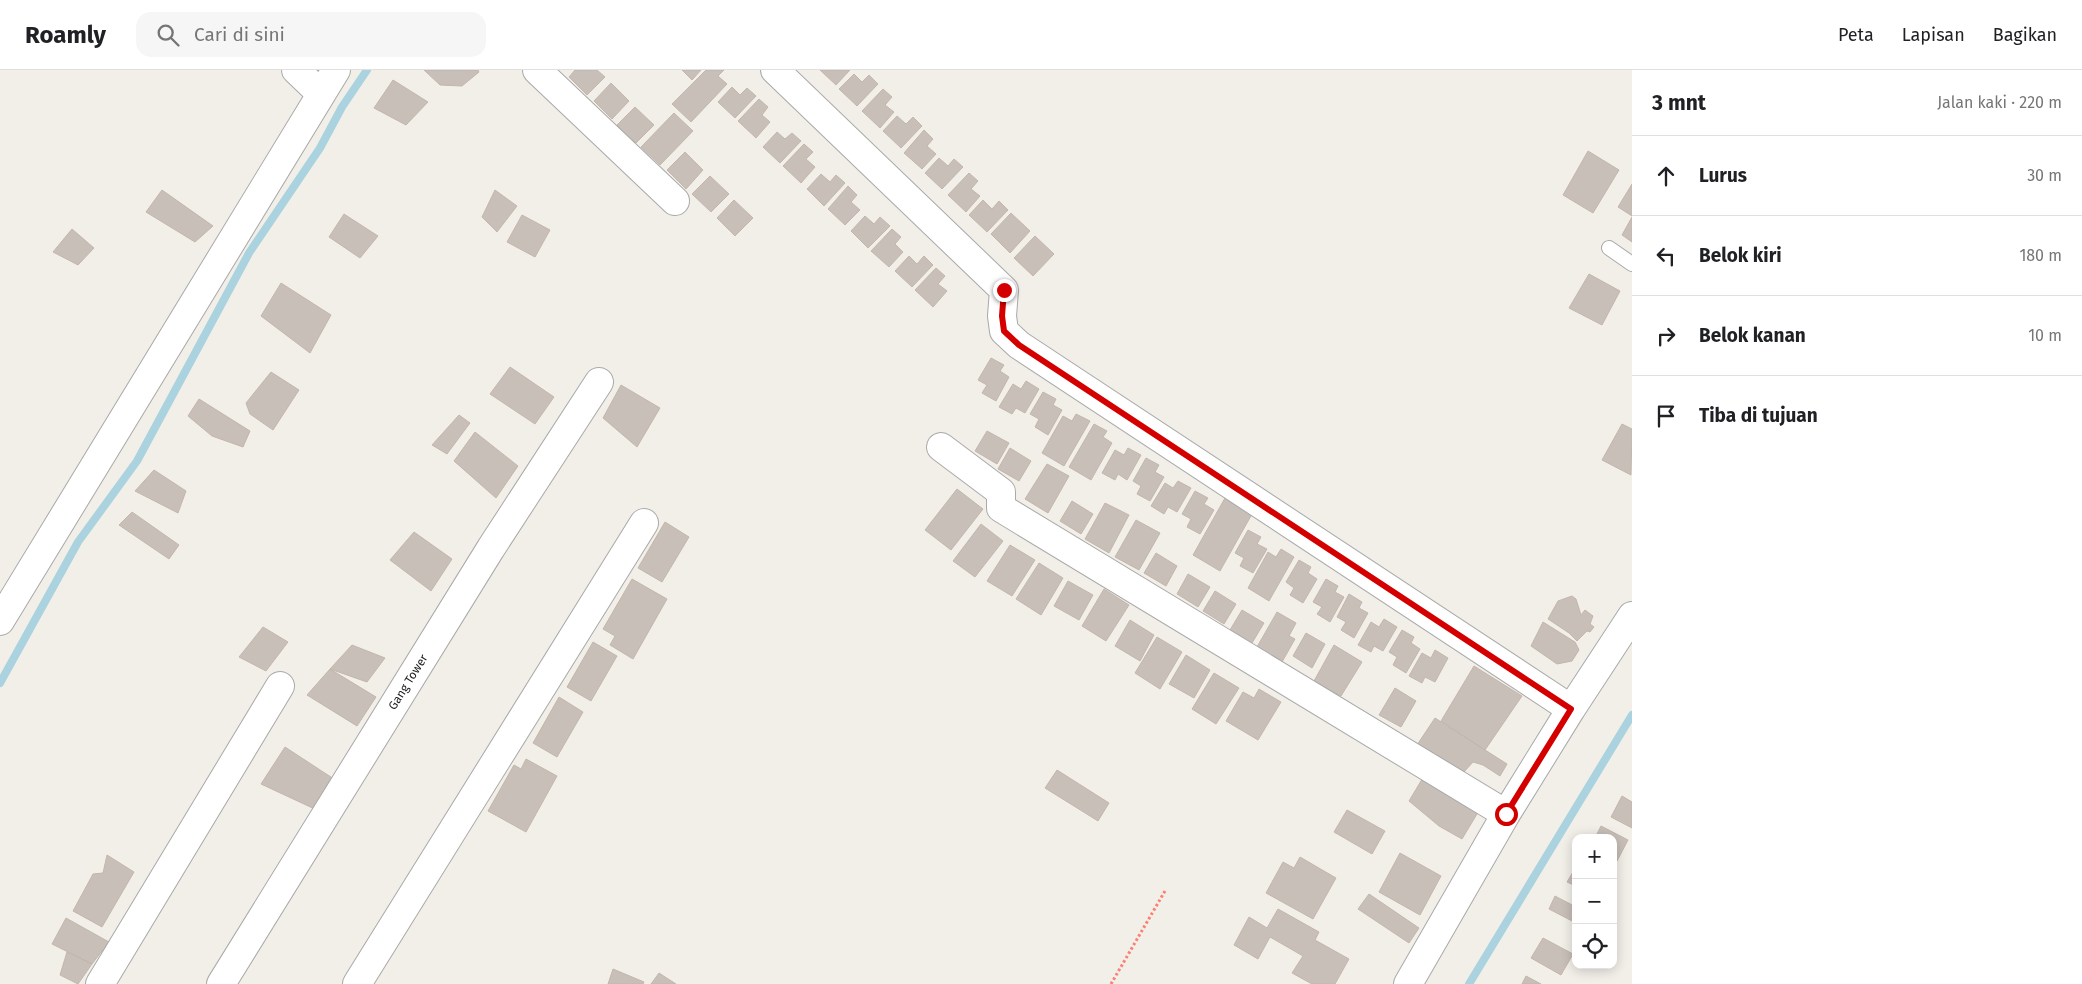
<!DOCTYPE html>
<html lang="id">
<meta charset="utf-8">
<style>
:root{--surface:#fff;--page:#f6f6f6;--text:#202124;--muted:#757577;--line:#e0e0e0}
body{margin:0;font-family:"Fira Sans",sans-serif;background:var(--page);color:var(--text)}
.controls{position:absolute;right:15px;bottom:15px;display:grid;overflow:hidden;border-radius:10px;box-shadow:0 2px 12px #0003}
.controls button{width:45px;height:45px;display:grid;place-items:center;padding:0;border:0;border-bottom:1px solid var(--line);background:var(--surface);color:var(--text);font:25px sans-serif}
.stop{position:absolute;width:15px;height:15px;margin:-11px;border:4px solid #d40000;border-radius:50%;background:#fff}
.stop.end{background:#d40000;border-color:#fff;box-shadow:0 1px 5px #0008}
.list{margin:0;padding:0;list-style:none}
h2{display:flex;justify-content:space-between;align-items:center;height:65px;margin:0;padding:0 20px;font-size:21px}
h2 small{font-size:16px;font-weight:400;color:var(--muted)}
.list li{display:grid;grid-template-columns:32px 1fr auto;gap:15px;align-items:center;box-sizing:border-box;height:80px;padding:0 20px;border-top:1px solid var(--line)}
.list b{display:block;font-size:19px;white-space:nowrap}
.list em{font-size:16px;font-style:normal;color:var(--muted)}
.icon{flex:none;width:28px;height:28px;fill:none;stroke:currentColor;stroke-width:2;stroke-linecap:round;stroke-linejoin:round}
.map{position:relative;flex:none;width:1632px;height:914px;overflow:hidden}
header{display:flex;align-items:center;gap:30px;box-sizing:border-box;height:70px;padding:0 25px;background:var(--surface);border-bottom:1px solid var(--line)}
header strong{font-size:24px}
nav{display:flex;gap:28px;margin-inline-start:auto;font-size:18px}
.search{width:350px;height:45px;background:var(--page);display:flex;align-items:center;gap:12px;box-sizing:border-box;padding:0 18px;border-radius:15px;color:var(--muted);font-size:19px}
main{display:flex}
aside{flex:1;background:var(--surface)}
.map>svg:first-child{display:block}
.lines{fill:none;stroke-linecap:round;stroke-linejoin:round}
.stream{stroke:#aad3df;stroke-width:8}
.building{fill:#c7bfb8;stroke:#c4b6ab}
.service-casing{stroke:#a9a9a9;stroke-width:16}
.minor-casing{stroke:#a9a9a9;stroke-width:30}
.path{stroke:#fa8072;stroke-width:3;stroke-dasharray:2.5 2.5;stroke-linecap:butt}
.service{stroke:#fff;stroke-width:14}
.minor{stroke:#fff;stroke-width:28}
.route{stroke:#d40000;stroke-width:6}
.labels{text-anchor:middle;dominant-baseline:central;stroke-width:4.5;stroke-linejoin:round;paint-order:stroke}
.street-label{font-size:12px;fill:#222;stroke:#fff}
</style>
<header>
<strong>Roamly</strong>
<div class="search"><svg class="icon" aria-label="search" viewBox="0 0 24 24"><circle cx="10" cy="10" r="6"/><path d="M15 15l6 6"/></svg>Cari di sini</div>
<nav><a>Peta</a><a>Lapisan</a><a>Bagikan</a></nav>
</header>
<main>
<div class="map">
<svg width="1632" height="914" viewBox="0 0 1632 914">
<rect width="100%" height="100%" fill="#f2efe9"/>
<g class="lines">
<path class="stream" d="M0,613L78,472L137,391L249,183L320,78L342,37L367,0
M1469,914L1632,645"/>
</g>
<path class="building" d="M424,0H478L479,2L462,16L440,15Z
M575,0H597L605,7L587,25L569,7Z
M682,0H701L692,10Z
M706,0H724L718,6L727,14L691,52L672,34Z
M820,0H850L836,15Z
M854,4L862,12L869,5L878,14L857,36L839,19Z
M393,10L428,32L406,55L374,38Z
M611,13L629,31L612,49L594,31Z
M732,17L740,25L747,18L756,26L735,48L718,32Z
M883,19L892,27L885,35L894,42L880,58L862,41Z
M759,29L768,37L762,45L770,52L756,68L738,51Z
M635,37L654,55L636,73L617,55Z
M674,43L693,61L660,95L641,77Z
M897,46L906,54L913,47L922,56L901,78L883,61Z
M924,60L933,69L927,76L936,84L922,99L904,83Z
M777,62L785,69L792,63L801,71L780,93L763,77Z
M804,74L813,82L806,89L815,97L801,113L783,96Z
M1588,81L1619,100L1593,143L1563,125Z
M685,82L703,100L686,119L667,100Z
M939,88L948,96L954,89L963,97L942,119L925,103Z
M969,103L978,111L971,119L980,126L966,142L948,125Z
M821,104L830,112L836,105L845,113L824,136L807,119Z
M710,106L729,124L711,142L692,124Z
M1632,114V146L1618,137Z
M848,116L857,125L851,132L860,140L845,155L828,139Z
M162,120L213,156L195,172L146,142Z
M495,120L517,136L497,162L482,147Z
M734,130L753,148L735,166L717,148Z
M983,130L992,139L999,131L1008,140L987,162L969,145Z
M1011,143L1030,161L1010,183L991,164Z
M344,144L378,166L360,188L329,167Z
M522,145L550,160L535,187L507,172Z
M865,146L874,154L880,147L890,156L868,178L851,161Z
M1632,147V172L1622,165Z
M72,159L94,178L78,195L53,182Z
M892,159L901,167L895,174L903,182L889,197L871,181Z
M1035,166L1054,184L1033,206L1014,188Z
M909,186L917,194L924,186L933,195L912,217L895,201Z
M936,198L945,206L938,214L947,221L933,237L915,220Z
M1589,204L1620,221L1602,255L1569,238Z
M281,213L331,245L310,283L261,246Z
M991,288L1004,295L1000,301L1009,307L996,331L982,323L987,315L978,310Z
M510,297L554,327L535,354L490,324Z
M271,302L299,320L273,360L250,344L246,333Z
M1026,311L1039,319L1025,343L1016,338L1012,344L999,337L1013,314L1021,319Z
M621,315L660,338L637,377L603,348Z
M1043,322L1056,329L1053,335L1062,340L1048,365L1035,357L1039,349L1030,344Z
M199,329L250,361L243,377L212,366L188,346Z
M1076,344L1090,351L1064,396L1042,383L1063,346L1072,351Z
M459,345L470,353L447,384L432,375Z
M1094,354L1107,361L1103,367L1112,373L1091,410L1069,397Z
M1622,354L1632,359L1631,405L1602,390Z
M987,361L1009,373L997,394L975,381Z
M475,362L518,396L496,428L454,391Z
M1010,378L1031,391L1019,411L998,399Z
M1128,378L1141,385L1127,410L1118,404L1115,410L1102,403L1115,380L1124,385Z
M1146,388L1159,395L1155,402L1164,407L1150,431L1137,424L1141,416L1133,411Z
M1047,394L1069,406L1048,443L1025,429Z
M154,400L186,421L178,443L135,421Z
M1178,411L1191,418L1177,442L1168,437L1164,444L1151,436L1165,413L1173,418Z
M957,419L983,439L951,480L925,460Z
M1195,421L1208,428L1204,434L1214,440L1200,464L1187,457L1191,449L1182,444Z
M1225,428L1252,444L1220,501L1193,485Z
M1072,431L1093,444L1081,464L1060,451Z
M1105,433L1129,445L1109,483L1085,469Z
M132,442L179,475L169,489L119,455Z
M1136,450L1160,463L1139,500L1115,487Z
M665,452L689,467L662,512L638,498Z
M981,454L1003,471L975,507L953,491Z
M1248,460L1261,467L1257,474L1267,479L1253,503L1240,496L1244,488L1235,483Z
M414,462L452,489L431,521L390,490Z
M1010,475L1035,490L1012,526L987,511Z
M1281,479L1294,487L1269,531L1248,518L1268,482L1276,487Z
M1156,483L1177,496L1166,516L1144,503Z
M1299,490L1311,497L1308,503L1317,509L1303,533L1290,525L1294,518L1286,512Z
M1039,493L1063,508L1041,545L1016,529Z
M1188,504L1210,517L1198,537L1177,524Z
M632,509L667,529L633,589L610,575L615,566L603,559Z
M1326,509L1338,516L1335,522L1344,527L1330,552L1317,544L1322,537L1313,532Z
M1068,511L1093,525L1079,550L1054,536Z
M1104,519L1129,535L1106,571L1082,556Z
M1215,521L1236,534L1224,554L1203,541Z
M1349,524L1362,532L1359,538L1368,543L1354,568L1341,560L1346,552L1337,547Z
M1572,526L1576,529L1581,545L1585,540L1593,546L1590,554L1594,557L1590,562L1587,561L1577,571L1569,563L1548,549L1558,531Z
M1242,540L1264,553L1252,573L1230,560Z
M1277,542L1296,553L1289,566L1295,569L1282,592L1257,577Z
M1384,549L1397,557L1383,581L1374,576L1371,582L1358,575L1371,552L1379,557Z
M1130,550L1154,565L1140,591L1115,576Z
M1543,552L1575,572L1579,580L1572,591L1557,594L1531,576Z
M263,557L288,572L266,601L239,587Z
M1402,560L1414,567L1411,573L1420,579L1406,603L1393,595L1397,587L1389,582Z
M1306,563L1325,574L1312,598L1293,586Z
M1157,567L1182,582L1160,619L1135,603Z
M593,572L617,586L591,631L567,617Z
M352,575L385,588L367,612L330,599Z
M1334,575L1362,592L1341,626L1314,611Z
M1435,580L1448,588L1435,612L1425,607L1422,613L1409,606L1422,583L1431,588Z
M1186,585L1210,600L1194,628L1169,614Z
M1474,596L1522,626L1485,680L1441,651Z
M330,599L376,627L357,656L307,625Z
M1214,603L1239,618L1216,654L1192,639Z
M1395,618L1416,631L1401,657L1379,645Z
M1259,619L1281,632L1258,670L1226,651L1243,622L1254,628Z
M559,627L583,642L557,687L533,673Z
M1435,648L1507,694L1500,706L1483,695L1473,692L1463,703L1417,675Z
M285,677L337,711L319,741L261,714Z
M526,689L557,706L526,762L488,741L514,695L521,699Z
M1057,700L1109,733L1098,751L1045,718Z
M1424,706L1480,739L1462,769L1439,756L1409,731Z
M1622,726L1632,732V758L1611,747Z
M1347,740L1385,761L1372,784L1334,762Z
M1601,756L1628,770L1617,791L1613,789V768H1595Z
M1400,783L1441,806L1420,845L1379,822Z
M107,785L134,802L102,857L73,841L93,804L103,803Z
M1300,787L1336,808L1313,849L1266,823L1283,792L1294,798Z
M1576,797V816L1567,812Z
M1369,824L1419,858L1409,873L1358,839Z
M1555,826L1576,837V853L1549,839Z
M1278,839L1319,862L1315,870L1349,889L1335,914H1312L1292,903L1303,886L1270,867L1258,889L1234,875L1249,847L1267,858Z
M66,848L109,872L92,894L52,874Z
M1543,868L1573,884L1561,905L1531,888Z
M67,882L92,894L78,914L60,905Z
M613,899L644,912L643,914H608Z
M659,903L676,914H651Z
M1526,906L1541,914H1522Z"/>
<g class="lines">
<defs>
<path id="service" d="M1609,178L1632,194"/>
<path id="minor" d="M296,0L321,24
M537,0L675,131
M775,0L1004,220L1002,246L1004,261L1019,275L1571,639
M941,377L1001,422V438L1506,744
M0,551L336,0
M100,914L280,616
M221,914L491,478L599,312
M357,914L644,453
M1408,914L1506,744L1571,639L1632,546"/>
</defs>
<use href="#service" class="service-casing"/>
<use href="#minor" class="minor-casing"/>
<path class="path" d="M1111,914L1165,821"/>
<use href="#service" class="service"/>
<use href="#minor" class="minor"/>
</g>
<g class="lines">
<path class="route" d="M1004,220L1002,246L1004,261L1019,275L1571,639L1506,744"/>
</g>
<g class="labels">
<g class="street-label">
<text transform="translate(408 612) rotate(-58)">Gang Tower</text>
</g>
</g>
</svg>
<div class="controls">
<button>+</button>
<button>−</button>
<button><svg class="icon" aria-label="locate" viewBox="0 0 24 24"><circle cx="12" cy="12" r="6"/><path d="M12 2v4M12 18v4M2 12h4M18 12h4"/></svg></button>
</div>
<div class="stop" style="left:1506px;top:744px"></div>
<div class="stop end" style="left:1004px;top:220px"></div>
</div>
<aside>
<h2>3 mnt<small>Jalan kaki · 220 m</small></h2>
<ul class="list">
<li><svg class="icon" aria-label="ahead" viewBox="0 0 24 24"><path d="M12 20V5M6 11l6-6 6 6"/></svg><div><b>Lurus</b></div><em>30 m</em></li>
<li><svg class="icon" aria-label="left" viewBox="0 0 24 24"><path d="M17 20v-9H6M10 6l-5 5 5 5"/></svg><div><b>Belok kiri</b></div><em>180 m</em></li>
<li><svg class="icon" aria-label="right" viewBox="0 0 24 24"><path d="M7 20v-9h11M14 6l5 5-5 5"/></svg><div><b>Belok kanan</b></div><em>10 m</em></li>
<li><svg class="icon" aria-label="arrive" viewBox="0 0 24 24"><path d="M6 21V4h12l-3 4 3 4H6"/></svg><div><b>Tiba di tujuan</b></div></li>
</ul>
</aside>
</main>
